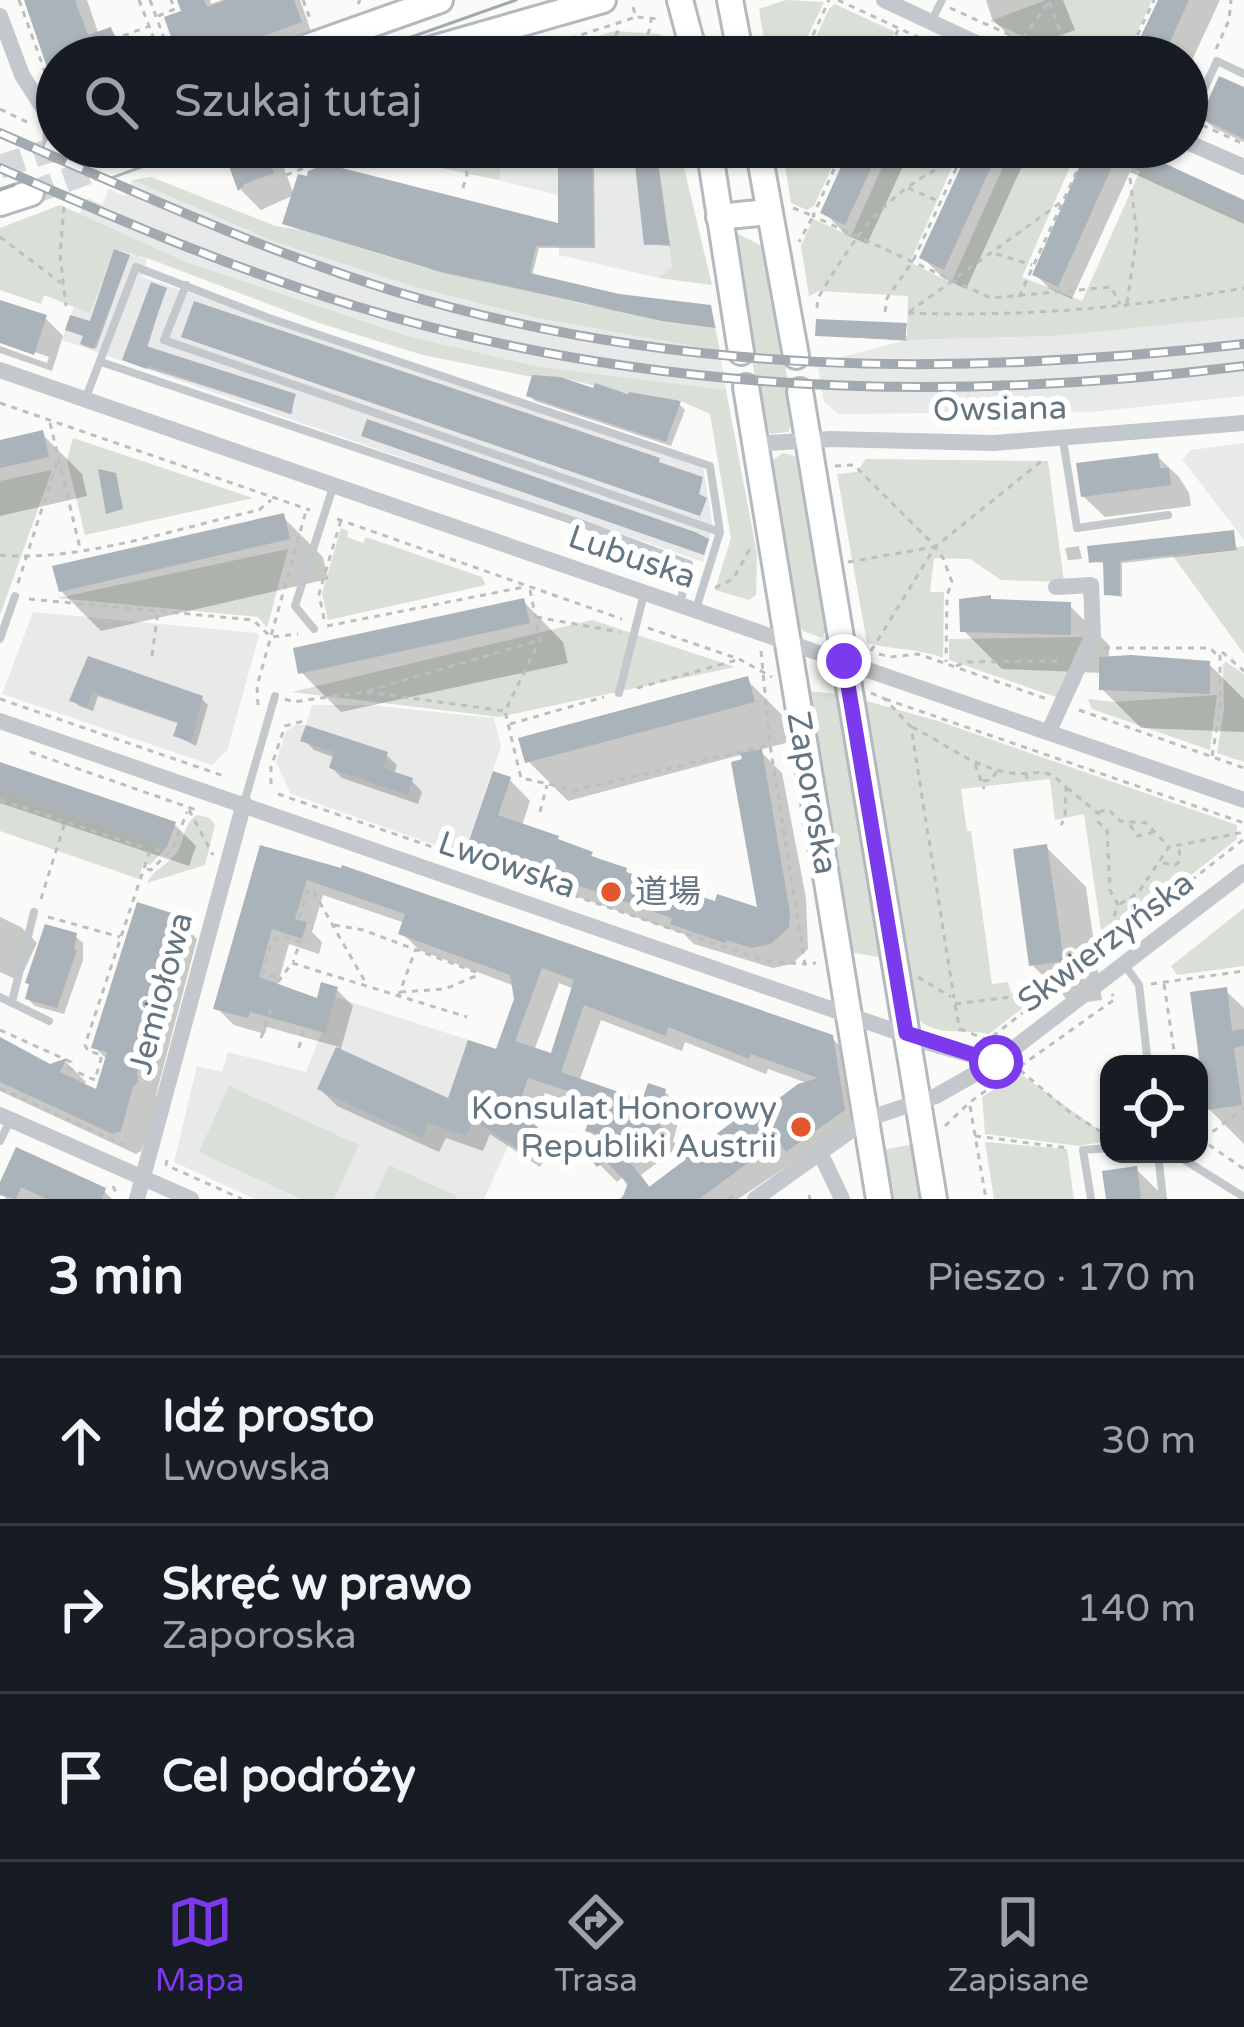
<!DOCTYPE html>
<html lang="pl">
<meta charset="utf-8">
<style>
:root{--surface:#171b24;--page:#242831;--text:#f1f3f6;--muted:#9ea1a6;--line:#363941;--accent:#7c3aed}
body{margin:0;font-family:"Varela Round","Noto Sans SC",sans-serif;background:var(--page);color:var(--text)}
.controls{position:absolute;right:36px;bottom:36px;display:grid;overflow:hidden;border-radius:24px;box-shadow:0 3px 9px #0004}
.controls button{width:108px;height:108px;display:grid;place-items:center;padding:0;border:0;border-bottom:3px solid var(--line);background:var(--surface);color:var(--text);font:60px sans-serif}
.stop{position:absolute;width:36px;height:36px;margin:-27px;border:9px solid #7c3aed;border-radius:50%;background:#fff}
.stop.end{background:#7c3aed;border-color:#fff;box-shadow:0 3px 12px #0008}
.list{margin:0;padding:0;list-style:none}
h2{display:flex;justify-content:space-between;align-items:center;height:156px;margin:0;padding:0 48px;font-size:51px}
h2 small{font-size:39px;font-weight:400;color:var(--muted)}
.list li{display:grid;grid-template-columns:78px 1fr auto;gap:36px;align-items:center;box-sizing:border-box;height:168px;padding:0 48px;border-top:3px solid var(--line)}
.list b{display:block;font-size:45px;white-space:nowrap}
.list p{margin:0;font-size:39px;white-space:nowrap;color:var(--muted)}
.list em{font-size:39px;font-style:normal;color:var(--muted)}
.icon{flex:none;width:66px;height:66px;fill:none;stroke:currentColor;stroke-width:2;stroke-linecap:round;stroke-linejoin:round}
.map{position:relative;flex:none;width:1244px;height:1199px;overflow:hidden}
.search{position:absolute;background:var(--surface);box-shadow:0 3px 9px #0004;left:36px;right:36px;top:36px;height:132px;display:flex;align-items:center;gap:30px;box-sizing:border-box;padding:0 42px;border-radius:66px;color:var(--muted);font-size:45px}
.sheet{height:660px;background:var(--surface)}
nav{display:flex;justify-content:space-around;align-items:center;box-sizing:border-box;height:168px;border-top:3px solid var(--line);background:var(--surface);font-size:33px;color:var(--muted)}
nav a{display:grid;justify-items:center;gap:6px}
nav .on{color:var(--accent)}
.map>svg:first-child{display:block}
.built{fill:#e8e9e9}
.green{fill:#dadfd7}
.shadow{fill:#0003;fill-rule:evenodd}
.building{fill:#aab3b9;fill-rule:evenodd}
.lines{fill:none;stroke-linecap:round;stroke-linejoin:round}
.secondary-tunnel{stroke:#d5d9db;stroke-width:24;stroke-dasharray:24 12;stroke-linecap:butt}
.secondary-casing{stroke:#b3babf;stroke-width:30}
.path{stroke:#bbbfc2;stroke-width:3;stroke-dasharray:6 6;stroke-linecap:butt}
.lane{stroke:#c3c8cc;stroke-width:8}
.street{stroke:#c3c8cc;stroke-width:16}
.secondary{stroke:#fff;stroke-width:24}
.tram{stroke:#a2aab0;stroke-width:3}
.rail-casing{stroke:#a2aab0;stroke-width:10}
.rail{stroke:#fff;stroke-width:6;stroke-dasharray:18;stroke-linecap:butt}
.route{stroke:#7c3aed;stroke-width:15}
.poi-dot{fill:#e4572e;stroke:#fff;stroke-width:4.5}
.labels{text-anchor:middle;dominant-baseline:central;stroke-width:12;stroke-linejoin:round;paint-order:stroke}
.street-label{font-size:33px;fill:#657683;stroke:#fff}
.poi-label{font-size:33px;fill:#657683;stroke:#fff;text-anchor:start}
</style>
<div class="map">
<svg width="1244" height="1199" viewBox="0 0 1244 1199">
<rect width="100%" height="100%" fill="#fafaf8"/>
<path class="built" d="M465,147H661L655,149L672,268L659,278L559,255L558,195L470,173Z
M132,180L275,242L415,287L537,318L720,351L726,390L540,367L408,336L186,262L79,214L87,198L102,204L109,189L125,196Z
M113,249L147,258L142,277L703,467L713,528L703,562L62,340L74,307L90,312Z
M1244,317V396L1091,412L838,414L824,402L816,357L837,358L907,340L1055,336Z
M1244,443V540L1182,459L1191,450Z
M33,612L257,633L259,636L227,751L212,765L2,694Z
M312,705H370L494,718L501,747L463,855L291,794L276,762L286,731L296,725H306Z
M335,997L503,1051L484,1128L509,1144L484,1199H255L174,1162L197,1066L222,1072L228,1052L306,1072Z"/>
<path class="green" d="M786,0L824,2L798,57H767L759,9Z
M1046,0H1152L1126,57H1068L990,21Z
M835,4L895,32L883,57H807L829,9Z
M614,31L659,34L664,38L670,57H534Z
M285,147H491V151H502L499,180L345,148L291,163Z
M679,147L712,285L659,278L672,267L655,149Z
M782,147H841L814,206L807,210L791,203Z
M891,147H961L910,262L951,283L1012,147H1057L1075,155L1022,277L1082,301L1140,171L1244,219V317L1055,336L907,340L908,296L819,291L809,296L801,246L813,219L851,236Z
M151,177L276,226L302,230L429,269L583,304L715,327L720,351L537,318L415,287L275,242L132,180Z
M60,205L186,262L408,336L540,367L726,390L757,554L756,595L749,600L715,590L731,538L710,414L679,400L677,404L561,378L527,376L423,355L319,323L147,258L114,249L90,313L44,295L41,304L0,290V228Z
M738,234L766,248L794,420L788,432L771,434L763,427L733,242Z
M73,438L253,498L85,535L67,460Z
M783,453L800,457L828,626L822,638L803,631L796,622L770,462Z
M866,459L1048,461L1064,582L1001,580L970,559L934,558L930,592H944L943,658C918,648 894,650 867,643L837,474L857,472Z
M52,470L0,615V481Z
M341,528L348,531L347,537L363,543L366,537L482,577L486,585L328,620L322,593Z
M1244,546V654L1173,556Z
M288,549L267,628L258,617L57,598Z
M592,620L735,667L499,717L292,692Z
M1083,637L1059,698L949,660V639Z
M1226,662L1244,674V762L1217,753L1224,708L1223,664Z
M806,691L839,694L883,958L850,952Z
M1217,695L1210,750L1092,709L1088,699L1114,702Z
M863,700L938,721L1237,825V839L1103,944L1084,814L1055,820L1050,779L961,789L967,831H971L992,984L1008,982L1011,993L1037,990V997L989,1034C963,1028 935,1038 916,1017Z
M0,789L167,847L150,865L143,863L139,879L0,831Z
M197,815L210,818L215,825L205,865L147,883C154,869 168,865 177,852C186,838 182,825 197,815Z
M1244,908V966L1177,975L1171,966Z
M1019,1073L1109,1137V1141L1079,1146L985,1134L982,1097Z
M229,1086L359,1145L334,1199H301L199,1152Z
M985,1142L1067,1149L1074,1199H994Z
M914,1144L922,1199H890L882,1150Z
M389,1165L456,1196L455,1199H374Z"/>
<path class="shadow" d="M26,0H87L99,35L111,30L134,57H57V85Z
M180,0H210L211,4L222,0H300L312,34L250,57H181L184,13Z
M986,0H1063L1075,30L1023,49L992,19Z
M1161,0H1220L1187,71V57H1135Z
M1244,90V142L1214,128L1203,118Z
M225,147H271L279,154L294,195L261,210L241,190Z
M494,147H520V152H498Z
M561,147H651L657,155L670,246L647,244L638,167L594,168L595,248H539L532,276L618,297L710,308L716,328L662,321L440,272L286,223L561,227Z
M853,147H912L867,244L845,234L824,212Z
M973,147H1025L1029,151L966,289L944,279L922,257Z
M1094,147H1123L1244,203V224L1130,172L1072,299L1050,289L1035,274Z
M129,257L96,349L86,345L92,325Z
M165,290L147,349L294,397L292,414L128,362Z
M0,303L45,318L63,336L52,371L0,353V346L47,363L49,357L0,340Z
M905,326L907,341L818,335Z
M529,395L630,398L679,404L685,410L671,446L535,401Z
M42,434L82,474L87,496L0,516V443Z
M1157,456L1179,477L1189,493L1191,506L1105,517L1083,496Z
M283,517L323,557L328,579L101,631L61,591Z
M1232,533L1237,550L1122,563V597L1107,594L1106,563L1092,562Z
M1079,546L1082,559L1068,560L1065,548Z
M523,601L563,642L568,663L341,712L301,672Z
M993,602L1069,605L1109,645V660L1209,664L1244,699V732L1141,728L1102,689V673L1002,669L963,630Z
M90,660L202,699L208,705L196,746L176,736L180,724L98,696L93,711L79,706L73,700Z
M747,680L787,720L793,741L759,750L782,773L806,898L808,949L792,964L773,968L694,944L684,934L570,894L558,882L531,873L526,886L489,872L469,852L510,780L530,801L522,826L625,870L632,878L716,904L761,911L744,754L568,801L528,761Z
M304,740L386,755L397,765L394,775L412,781L422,792L418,804L342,778L332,768L336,758L314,750Z
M0,765L175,825L196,846L189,866L0,803Z
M1046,847L1086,887L1102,1000L1072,1004L1032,965Z
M262,849L831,1037L849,1055L861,1128L798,1159L738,1199H619L630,1190L622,1178L617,1182L600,1165L603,1145L589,1130L596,1110L545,1093L533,1128L553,1146L540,1167L490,1134L483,1151L446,1138L439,1152L337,1106L320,1089L339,1047L267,1027L265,1034L234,1025L217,1008ZM323,895L405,923L402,933L419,950L515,986L517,999L498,1053L450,1102L340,1052L353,1006L336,989L319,1001L277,987L289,944L319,954L322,942L312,932ZM559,983L574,989L553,1057L534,1051ZM601,1020L682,1051L685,1042L766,1074L768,1069L810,1084L695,1154L651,1189L641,1175L678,1147L673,1141L682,1109L665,1092L644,1104L579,1082Z
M0,917L21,927L37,943L19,981L0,972Z
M176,918L197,939L156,1095L159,1099L141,1151L136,1154L0,1091V1041L50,1067L66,1062L86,1082L83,1087L98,1094L108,1060L94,1047Z
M75,936L83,943V960L64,1014L35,1006L28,999Z
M1225,990L1244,1008V1144L1209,1109Z
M17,1151L104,1191L112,1199H6L0,1189Z
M1136,1169L1166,1199H1109Z"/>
<path class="building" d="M24,0H75L88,35L111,27L122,57H57L55,91Z
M177,0H204L207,7L226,0H294L302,22L206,57H178L164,17L181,11Z
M1158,0H1189L1163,57H1131Z
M1219,76L1244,87V139L1200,118Z
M222,147H264L274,173L245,184L238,191Z
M850,147H881L845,225L820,213Z
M970,147H1000L944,270L919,258Z
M1088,147H1129L1244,200V219L1115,160L1058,287L1032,275Z
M655,148L669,244L644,245L635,165H592L593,245L536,246L530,273L619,294L711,305L715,327L656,319L434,270L282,224L298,174L307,176L308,171L326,164L558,223V149Z
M114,249L130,255L93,349L80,344L83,336L65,330L70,315L90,321Z
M151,282L167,288L146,346L296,394L290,414L148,365L147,369L122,360Z
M0,300L47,315L34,355L0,343Z
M194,301L660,458L659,462L703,477L699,494L707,498L700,516L181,337Z
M816,319L907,323L905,340L815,336Z
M532,375L560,377L593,388L595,383L628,394L629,392L681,401L666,442L526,396Z
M367,419L695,532L709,539L704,555L361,436Z
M43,430L49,457L0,468V440Z
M1158,453L1160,468H1169L1171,485L1081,497L1076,463Z
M98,469L116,473L123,509L106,514Z
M284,513L290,539L59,592L52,566Z
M1234,530L1236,548L1120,561V596L1104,595L1103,561L1089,563L1087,546Z
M991,595V599L1071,602V635L960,632L959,599Z
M524,598L530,623L298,674L293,648Z
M1131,655L1210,661V694L1099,690V657Z
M88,656L203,696L191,742L173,736L178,722L92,692L87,707L69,701Z
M748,676L755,702L525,763L518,738Z
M306,725L388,752L383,768L413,778L408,795L329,768L334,752L300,741Z
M762,749L790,913L789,927L771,944L751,948L727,940L725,943L670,924L672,918L545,874L548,867L510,854L506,867L465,852L493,771L511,777L498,815L559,836L558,839L593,852L591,856L627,868L626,872L715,901L717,894L757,907L731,762L742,759L740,753Z
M0,762L176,822L167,847L0,789Z
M1047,844L1064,961L1029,966L1013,849Z
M260,845L341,868L342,865L833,1035L845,1110L786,1152L780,1143L767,1149L699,1199H622L628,1183L605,1161L597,1167L586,1153L608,1138L585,1131L596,1100L528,1078L516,1113L538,1127L522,1152L473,1120L466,1136L428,1123L422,1138L317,1089L336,1047L448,1098L468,1040L496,1049L514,999L510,975L398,934L405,914L307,880L295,919L307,922L302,939L272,929L259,977L317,998L321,982L338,987L325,1033L250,1012L248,1018L213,1009ZM542,968L574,980L551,1053L515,1041ZM584,1005L666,1036L668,1027L749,1059L751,1054L818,1078L798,1084L770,1105L764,1098L694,1151L675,1145L686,1159L649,1187L626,1157L663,1129L657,1122L666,1089L648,1083L642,1100L561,1072Z
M137,902L178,915L172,945L179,947L175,962L168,960L160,989L166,990L162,1005L156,1004L137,1072L138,1082L133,1086L121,1131L113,1134L0,1082V1037L50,1064L67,1058L60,1072L96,1089L107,1052L91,1048Z
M45,924L77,933L74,949L77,950L57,1008L25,999L29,984L25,983Z
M1227,987L1232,1031L1244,1029V1046L1234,1048L1242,1105L1206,1110L1190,992Z
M16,1147L106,1188L102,1199H47L21,1187L16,1199L0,1195V1182Z
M1137,1166L1141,1199H1106L1102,1171Z"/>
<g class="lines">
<path class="secondary-tunnel" d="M0,167L57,148
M31,193L102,167"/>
<defs>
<path id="secondary" d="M680,0L695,57
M730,0L741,57
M279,57L440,0
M404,57L603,0
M709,147L741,352
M758,147L796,356
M57,148L58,147
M102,167L157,147
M0,203L31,193
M719,217L768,212
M746,387L879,1199
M800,391L934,1199"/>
</defs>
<use href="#secondary" class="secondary-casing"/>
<path class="path" d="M19,0L49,83
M139,0L161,57
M150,0L171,57
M303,0L311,21
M838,0L922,39
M1049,2L1070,57
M358,4L360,0
M633,7L636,17L660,19
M950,8L1059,57
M158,16L175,9L171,0
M123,36L149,26
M1023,38L1050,0
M1065,45L1089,54
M1216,49L1229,20L1231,0
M94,50L123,38
M513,57L636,17
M604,57L619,29L617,25
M621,57C641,48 649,41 651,19
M803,57L829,0
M886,57L898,30
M1090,57L1094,49L1116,57
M1127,57L1154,0
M0,109L31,124
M1202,125L1244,144
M462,147L467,174L463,188
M844,147L813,216L991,298L1111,287L1120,304
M178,152L193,147
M172,163L201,147
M286,175L356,147
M908,188L938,201
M64,207L60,254L66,306
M793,208L813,216L799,242
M0,237L61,283
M996,254L1032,265
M1019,297L1088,147
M1127,303L1137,235L1130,178L1143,147
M817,308L818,298C856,234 888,187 960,159
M885,312L887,298L913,261L966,147
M909,312L1064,200
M908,313C1020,317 1133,308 1244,288
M0,403L310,510
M50,423L80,548
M835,466L854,465L931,542L943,558L952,582L947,595L946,662
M337,519L622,619
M0,555C77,563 182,527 259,510L271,500
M848,562L934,547
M18,583L58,459
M715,588L733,579L751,547
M530,590L540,640L505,711L521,778L575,790L770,745
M29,599L253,620L271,637L298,634
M536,617L620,632
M324,619L319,594L341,520
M327,626L524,587
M648,628L739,659L772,677
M1104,648H1210L1220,658
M761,651L770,745L805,964L816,963
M871,651L935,547L1044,459
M1222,652L1244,671
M879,654L890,657L918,654L1047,699
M152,656L158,611
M956,666L966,662L1059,661
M637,688L737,660
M366,692L505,711
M871,693L885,699L911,727L954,998
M0,699L224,776
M285,699L293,702L364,692L537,641
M885,699L1244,823
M258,705L257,686L306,511
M1079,710L1244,768
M510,724L604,697
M912,727C945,743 975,769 1012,773C1040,776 1043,764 1066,787L1065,818L1061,825
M30,752L196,810
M1212,756L1220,710V651
M975,764L984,789
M1026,773L1028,784
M983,781L991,780L998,770
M271,784V767L285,726L304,721
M1067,788L1098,813V822L1107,830L1110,890L1118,905L1110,929L1112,940
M278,794L765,961L805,964
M0,800L148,849
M189,810L213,855
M540,812L547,785
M1099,812L1108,809L1120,821L1146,823L1168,846
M1130,825L1138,836L1154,832
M1163,863L1175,865L1180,861L1179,848
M147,869L151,870L173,848L187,812
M41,899L65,822
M1120,904L1138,893L1169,847L1244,832
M48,917L120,937
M299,918L307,892L312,889L367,985
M334,925L363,930L481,974
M1087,962L1244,839
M276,977L263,973L271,943L280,936L300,942L293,962
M918,977L951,997
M278,982L292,963L467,1017
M1151,984L1244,971
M1164,984L1176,1064
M400,992L445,989L478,975
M398,997L415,951
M955,1004L1050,992
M955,1005L960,1031
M960,1029L988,1040L1086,963
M0,1030L71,1062L68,1068L95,1080L102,1055L88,1051L85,1045L150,850H160
M261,1038L271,1009
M299,1048L304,1027
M1020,1070L1068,1111L1103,1133
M0,1088L122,1144L132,1142
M970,1106L986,1199
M945,1126L970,1102L1115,999L1112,994
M975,1136L1068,1148
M1199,1138L1244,1169
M1203,1139L1244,1108
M167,1160L166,1165L242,1199
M113,1186L117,1195
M809,1195L810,1199
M728,1199L739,1191"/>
<path class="lane" d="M932,20L942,0
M1187,126L1217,61L1244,74
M186,285L164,340L720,532
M101,362L580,523L689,564L680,604
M85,400L136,267L269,318L710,466L720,532L696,609
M1063,440L1077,528L1168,515
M314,629L295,606L333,487
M0,639L15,596
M619,693L644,594
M244,803L275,696
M1124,964L1139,985L1148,1064
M0,997L49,1021
M12,1002L34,912
M0,1141L10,1121
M1158,1154L1163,1199
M1175,1154L1244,1197
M1091,1199L1083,1150L1109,1148"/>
<path class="street" d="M884,0L1006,57
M0,16L22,75L50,119L51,145
M1187,142L1244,167
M0,370L1244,800
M756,444L830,439L994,443L1244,423
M0,721L926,1042L996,1062
M1049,731L1093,635L1091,585L1056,587
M0,1115L191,1199
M824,1161L842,1199
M137,1199L244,803
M755,1199L867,1119L936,1096L996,1062L1244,872"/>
<use href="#secondary" class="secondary"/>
<path class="tram" d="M325,57L371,40
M355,57L516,0
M86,160L121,147
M0,190L14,185"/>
<defs>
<path id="rail" d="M0,133C131,190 260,250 397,292C674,376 958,377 1244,344
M0,168C117,219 233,269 355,306C644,394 946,404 1244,366"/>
</defs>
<use href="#rail" class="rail-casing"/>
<use href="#rail" class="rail"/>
</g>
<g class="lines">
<path class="route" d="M844,661L906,1033L996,1062"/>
</g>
<g class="poi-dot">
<circle cx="611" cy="892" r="12"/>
<circle cx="801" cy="1127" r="12"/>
</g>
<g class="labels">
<g class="street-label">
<text transform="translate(1000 409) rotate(-1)">Owsiana</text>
<text transform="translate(632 557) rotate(19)">Lubuska</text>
<text transform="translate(812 793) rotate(80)">Zaporoska</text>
<text transform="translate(507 865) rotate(19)">Lwowska</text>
<text transform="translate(1106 942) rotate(-37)">Skwierzyńska</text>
<text transform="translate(161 993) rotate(-75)">Jemiołowa</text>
</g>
<g class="poi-label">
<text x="635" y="892">道場</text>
<text x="777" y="1108" text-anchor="end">Konsulat Honorowy<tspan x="777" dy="38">Republiki Austrii</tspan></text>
</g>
</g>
</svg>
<div class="controls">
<button><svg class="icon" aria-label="locate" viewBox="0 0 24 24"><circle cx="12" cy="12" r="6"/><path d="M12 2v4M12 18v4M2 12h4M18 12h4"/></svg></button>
</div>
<div class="stop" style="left:996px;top:1062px"></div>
<div class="stop end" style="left:844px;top:661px"></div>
<div class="search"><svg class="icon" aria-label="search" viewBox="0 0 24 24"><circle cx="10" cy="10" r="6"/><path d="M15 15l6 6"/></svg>Szukaj tutaj</div>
</div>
<section class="sheet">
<h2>3 min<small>Pieszo · 170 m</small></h2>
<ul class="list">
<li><svg class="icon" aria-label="ahead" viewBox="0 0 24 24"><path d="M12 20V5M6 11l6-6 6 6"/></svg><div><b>Idź prosto</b><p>Lwowska</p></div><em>30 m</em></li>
<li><svg class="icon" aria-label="right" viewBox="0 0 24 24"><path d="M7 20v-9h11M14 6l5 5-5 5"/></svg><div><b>Skręć w prawo</b><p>Zaporoska</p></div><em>140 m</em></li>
<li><svg class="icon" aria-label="arrive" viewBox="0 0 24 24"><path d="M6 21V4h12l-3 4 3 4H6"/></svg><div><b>Cel podróży</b></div></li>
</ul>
</section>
<nav>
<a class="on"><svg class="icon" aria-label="map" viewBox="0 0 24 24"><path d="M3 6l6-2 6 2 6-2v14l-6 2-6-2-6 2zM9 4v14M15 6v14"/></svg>Mapa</a>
<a><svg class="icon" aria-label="directions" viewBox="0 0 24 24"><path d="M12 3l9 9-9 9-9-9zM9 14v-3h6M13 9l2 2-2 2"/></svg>Trasa</a>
<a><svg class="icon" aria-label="saved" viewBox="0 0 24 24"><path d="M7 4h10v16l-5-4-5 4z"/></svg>Zapisane</a>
</nav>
